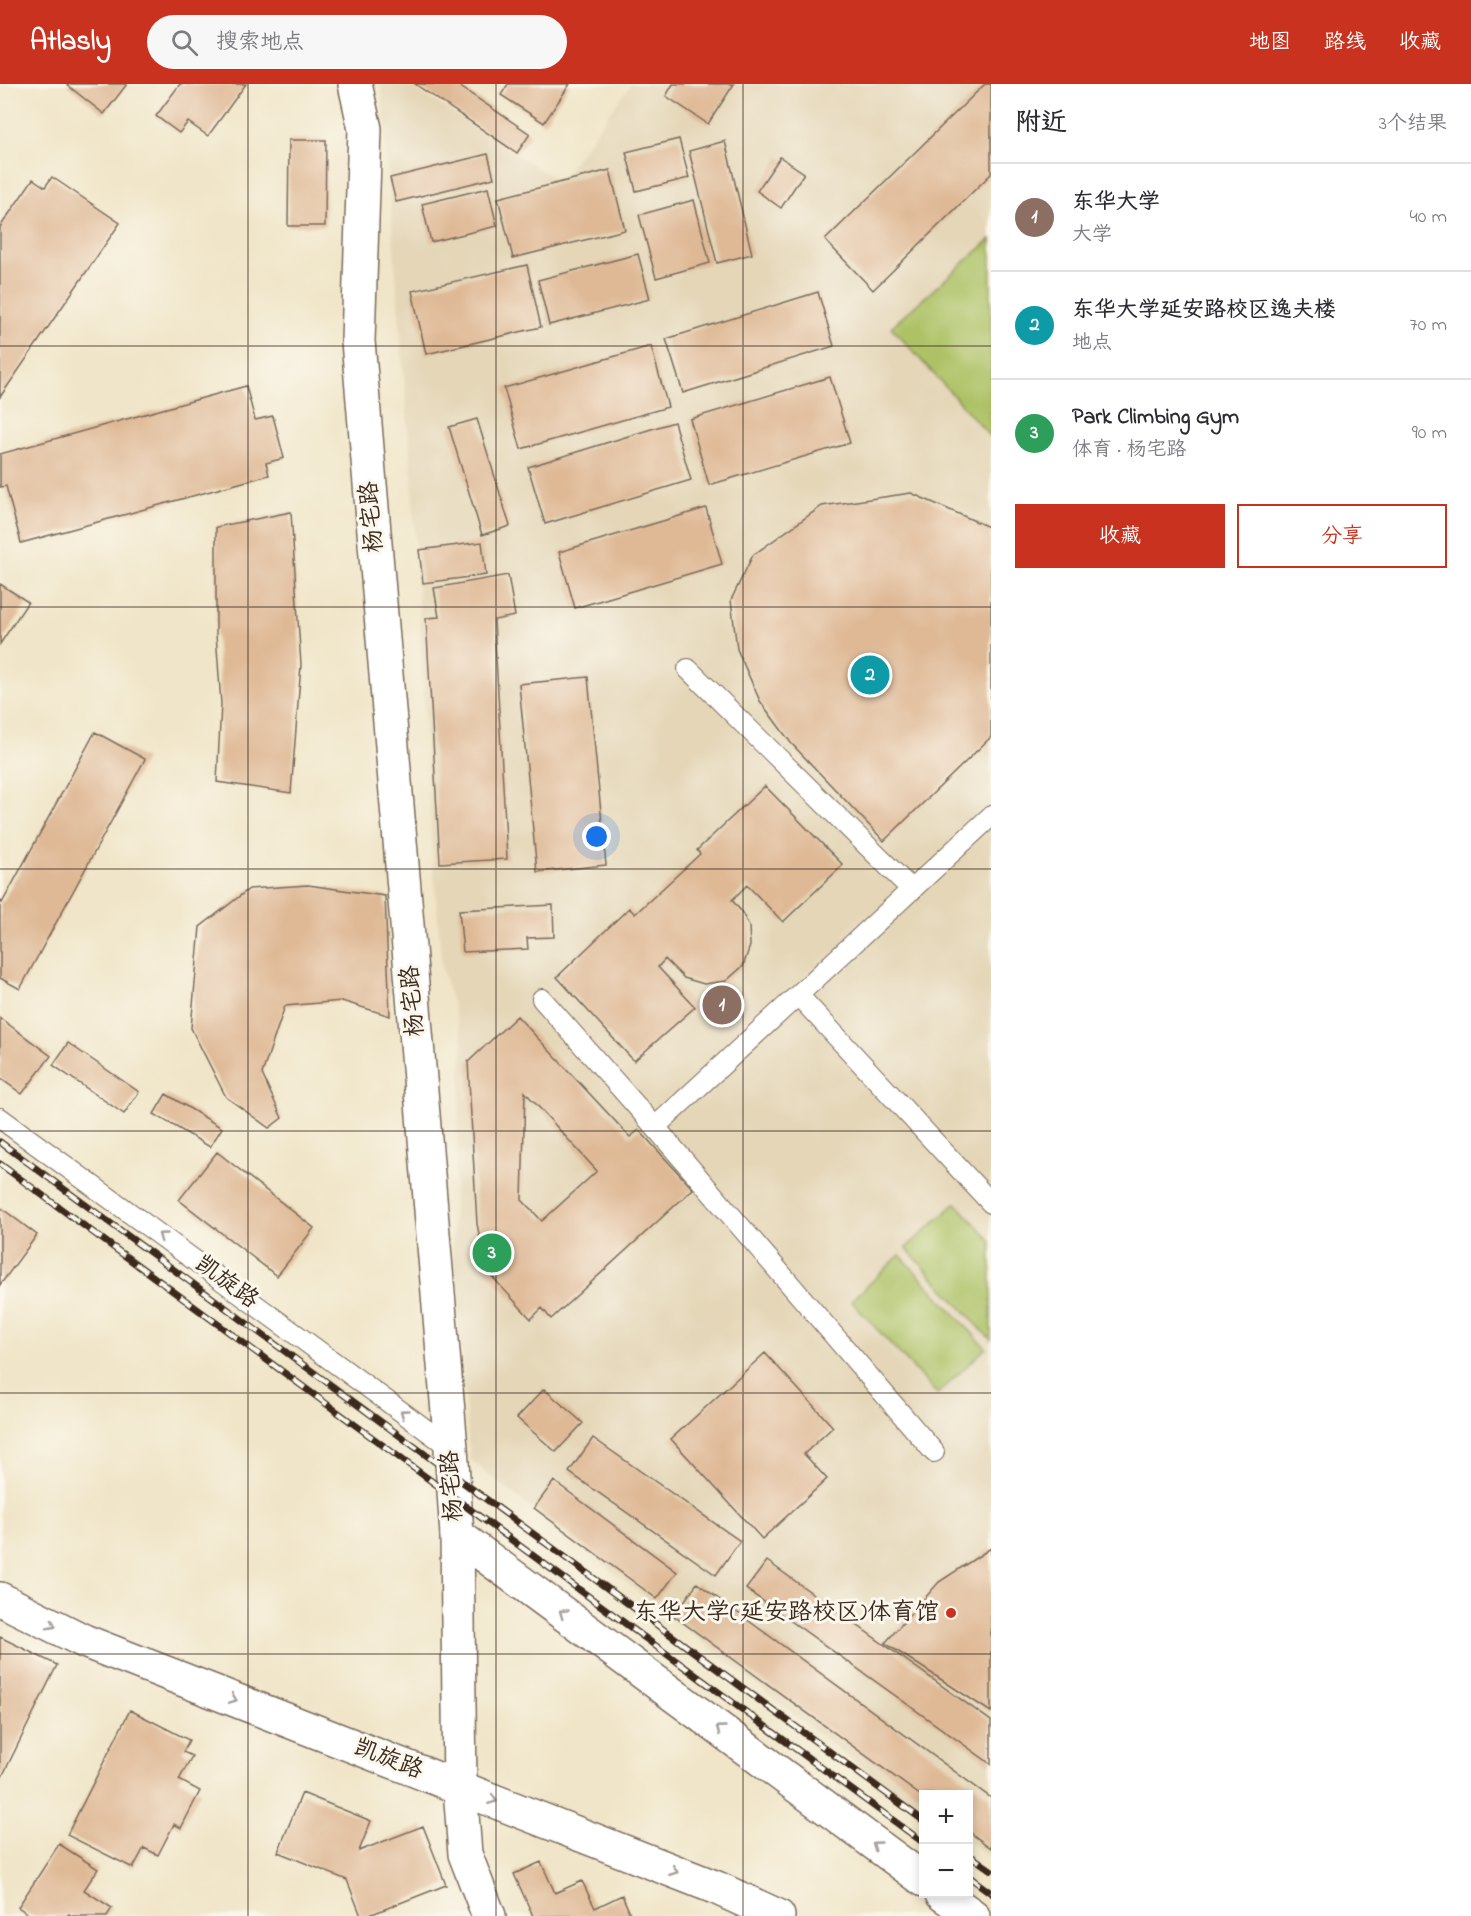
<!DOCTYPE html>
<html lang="zh">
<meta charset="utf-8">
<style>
:root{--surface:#fff;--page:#f7f7f7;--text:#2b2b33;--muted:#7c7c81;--line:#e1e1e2;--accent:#c8321e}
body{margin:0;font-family:"Indie Flower","LXGW WenKai TC",sans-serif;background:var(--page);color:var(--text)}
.controls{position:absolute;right:18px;bottom:18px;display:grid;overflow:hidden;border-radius:0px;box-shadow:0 3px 9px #0003}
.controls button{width:54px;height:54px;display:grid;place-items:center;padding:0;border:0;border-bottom:2px solid var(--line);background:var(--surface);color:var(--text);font:30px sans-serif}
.you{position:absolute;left:597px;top:753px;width:21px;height:21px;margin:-15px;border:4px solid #fff;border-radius:50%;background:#1a73e8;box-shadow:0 0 0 9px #1a73e833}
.badge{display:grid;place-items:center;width:39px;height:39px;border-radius:50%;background:var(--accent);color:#fff;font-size:20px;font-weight:700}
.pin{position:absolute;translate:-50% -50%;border:3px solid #fff;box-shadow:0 2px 6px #0006}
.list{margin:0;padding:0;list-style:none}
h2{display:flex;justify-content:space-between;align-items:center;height:78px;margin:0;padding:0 24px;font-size:26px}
h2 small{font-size:20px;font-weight:400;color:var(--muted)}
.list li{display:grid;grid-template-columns:39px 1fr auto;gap:18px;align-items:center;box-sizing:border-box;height:108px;padding:0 24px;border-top:2px solid var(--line)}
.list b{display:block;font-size:22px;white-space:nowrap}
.list p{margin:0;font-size:20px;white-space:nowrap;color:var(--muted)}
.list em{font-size:20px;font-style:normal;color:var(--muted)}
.actions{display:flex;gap:12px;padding:18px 24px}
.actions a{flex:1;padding:14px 0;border:2px solid var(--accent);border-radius:0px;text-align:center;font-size:21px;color:var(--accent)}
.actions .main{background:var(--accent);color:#fff}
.icon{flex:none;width:33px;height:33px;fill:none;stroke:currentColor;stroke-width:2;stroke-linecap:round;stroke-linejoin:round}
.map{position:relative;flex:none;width:991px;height:1832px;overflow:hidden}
header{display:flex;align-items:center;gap:36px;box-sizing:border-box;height:84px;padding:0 30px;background:var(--accent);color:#fff}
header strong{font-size:28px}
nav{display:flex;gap:33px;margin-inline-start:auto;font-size:21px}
.search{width:420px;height:54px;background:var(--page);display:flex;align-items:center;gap:15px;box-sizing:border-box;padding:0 21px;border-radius:33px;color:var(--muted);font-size:22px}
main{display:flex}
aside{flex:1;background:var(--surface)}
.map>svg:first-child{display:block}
.built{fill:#e4d6b7}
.green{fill:#adc266;stroke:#747642;stroke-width:1.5}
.building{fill:#dfb996;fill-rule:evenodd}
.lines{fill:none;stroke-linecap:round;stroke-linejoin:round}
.service-casing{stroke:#7a6b5a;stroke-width:22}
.minor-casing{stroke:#7a6b5a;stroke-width:36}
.tertiary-casing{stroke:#7a6b5a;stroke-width:36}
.service{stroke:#fff;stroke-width:20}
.minor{stroke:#fff;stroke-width:33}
.tertiary{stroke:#fff;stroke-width:33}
.rail-casing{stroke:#3b2a1e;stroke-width:7}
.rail{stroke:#fbf7ec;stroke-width:4.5;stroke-dasharray:14;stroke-linecap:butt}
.oneway{stroke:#a79f9a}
.grid{fill:none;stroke:#3b2a1e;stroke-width:1.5;stroke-opacity:0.55}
.poi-dot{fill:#c8321e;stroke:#fbf7ec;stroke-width:2}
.labels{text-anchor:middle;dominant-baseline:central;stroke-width:6;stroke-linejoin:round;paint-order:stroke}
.street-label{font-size:24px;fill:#3b2a1e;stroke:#fbf7ec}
.poi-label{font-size:24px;fill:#3b2a1e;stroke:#fbf7ec;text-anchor:end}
</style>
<header>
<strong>Atlasly</strong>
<div class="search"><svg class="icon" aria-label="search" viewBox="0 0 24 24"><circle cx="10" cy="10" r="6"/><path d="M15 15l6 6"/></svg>搜索地点</div>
<nav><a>地图</a><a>路线</a><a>收藏</a></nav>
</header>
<main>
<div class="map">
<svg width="991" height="1832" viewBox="0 0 991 1832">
<rect width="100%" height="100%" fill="#fbf7ec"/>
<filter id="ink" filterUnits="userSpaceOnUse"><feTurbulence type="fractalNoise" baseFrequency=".0167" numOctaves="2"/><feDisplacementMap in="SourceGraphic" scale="12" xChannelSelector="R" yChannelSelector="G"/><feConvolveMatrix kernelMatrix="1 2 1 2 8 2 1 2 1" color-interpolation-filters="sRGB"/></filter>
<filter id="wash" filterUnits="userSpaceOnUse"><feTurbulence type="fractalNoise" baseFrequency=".008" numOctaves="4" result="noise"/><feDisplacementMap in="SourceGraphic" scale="24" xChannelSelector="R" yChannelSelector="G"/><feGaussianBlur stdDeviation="1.35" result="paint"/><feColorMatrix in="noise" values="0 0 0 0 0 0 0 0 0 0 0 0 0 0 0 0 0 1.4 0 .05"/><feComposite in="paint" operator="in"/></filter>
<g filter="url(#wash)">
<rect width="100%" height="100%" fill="#f0e5c8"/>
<path class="built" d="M381,0H408L559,98L631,0H991V1774L969,1758L968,1710H924L923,1727L873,1692L470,1376L452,1155L463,957L442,884L432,763L412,393Z"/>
<path class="green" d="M991,155V353L891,243Z
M956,1119L991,1157V1256L906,1164Z
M900,1171L986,1264L937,1310L851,1217Z"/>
<g id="blocks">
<path class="building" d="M66,0H127L104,30Z
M180,0H246L208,52L188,38L179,49L156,32Z
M415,0H456L530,50L517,69Z
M508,0H570L544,39L501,11Z
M673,0H734L708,40L666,12Z
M985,0H991V90L873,206L825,156Z
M679,55L689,94L636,107L626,68Z
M289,56H326L325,142H288Z
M725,57L752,170L717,179L689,67Z
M488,70L494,94L396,118L390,94Z
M780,73L804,89L781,124L757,107Z
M610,86L625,146L513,174L498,114Z
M52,93L120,139L0,313V143L33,95L45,103Z
M488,104L497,142L431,158L422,120Z
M694,116L710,179L656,194L639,131Z
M638,170L650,215L549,241L538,196Z
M527,181L541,243L426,270L412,207Z
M818,208L834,262L683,309L666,255Z
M651,262L668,323L521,365L504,304Z
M830,293L850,359L709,401L690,335Z
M246,302L255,336L273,332L284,374L266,379L269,391L21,459L6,402L0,403V370Z
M477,335L510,442L482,451L449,343Z
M674,338L691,396L545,440L528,383Z
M911,409L991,444V653L884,757L791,659L760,617L737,565L731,516L753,471L822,422Z
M706,424L722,480L575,524L559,468Z
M291,428L301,581L291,709L217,698L221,620L216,550V443Z
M482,458L486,491L423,499L419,466Z
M508,491L515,532L494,536L507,775L440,779L426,534L439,533L434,504Z
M0,500L28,518L0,560Z
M588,593L606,781L537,788L519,600Z
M95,648L145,675L20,905L0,894V816L2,819Z
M765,702L843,781L783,838L747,801L732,816L741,827L749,842L750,862L743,882L726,897L704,900L684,894L665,875L658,883L695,923L634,977L557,893L629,824L635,830L700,770L697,766Z
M308,801L385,812L390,932L342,917L285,922L262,990L282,1034L269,1044L226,1013L191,944L200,843L249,805Z
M553,821L554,853L527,854L528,865L463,868L459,826Z
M517,932L630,1053L639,1046L693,1105L551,1235L542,1224L531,1235L486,1186L477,1140L468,978ZM525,1008L597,1087L542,1137L522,1116Z
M0,934L51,972L22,1010L0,994Z
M68,959L139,1008L124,1030L53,981Z
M166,1010L222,1044L210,1063L154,1030Z
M217,1068L314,1144L277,1192L179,1116Z
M0,1123L37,1151L0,1201Z
M765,1269L833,1343L804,1370L827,1395L762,1455L671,1355Z
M544,1305L583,1339L556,1368L517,1334Z
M593,1354L740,1457L716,1491L569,1388Z
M554,1397L677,1488L657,1515L534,1424Z
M991,1464V1628L885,1559L939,1498Z
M767,1477L991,1637V1680L746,1505Z
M697,1499L991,1714V1764L968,1747V1710H924V1714L674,1532Z
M0,1553L57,1581L0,1697Z
M130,1626L189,1656L183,1668L192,1672L179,1696L200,1707L181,1744L174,1740L158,1771L144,1764L133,1784L67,1751Z
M302,1709L371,1737L359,1767L423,1742L446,1801L367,1832H361L347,1796L278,1768Z
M59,1760L98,1785L84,1806L112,1824L107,1832H72L69,1830L67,1832H31L18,1823Z
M541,1778L555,1809L582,1797L595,1824L622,1811L631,1832H533L514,1790Z"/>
</g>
</g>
<g filter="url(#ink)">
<use href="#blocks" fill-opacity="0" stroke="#7a6b5a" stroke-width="1.5"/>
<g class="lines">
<defs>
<path id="service" d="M688,585L912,806
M991,732L798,911L991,1119
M542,915L655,1043L798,911
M0,1034L451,1364
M655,1043L934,1368"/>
<path id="minor" d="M355,0L365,45L358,257L451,1364L457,1451L460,1704L465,1770L489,1832"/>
<path id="tertiary" d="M457,1451L924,1796
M0,1515L84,1557L717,1804L778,1832
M942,1810L973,1832"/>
</defs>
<use href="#service" class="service-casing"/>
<use href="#minor" class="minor-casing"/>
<use href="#tertiary" class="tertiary-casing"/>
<use href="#service" class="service"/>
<use href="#minor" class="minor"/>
<use href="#tertiary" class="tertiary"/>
<defs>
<path id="rail" d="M0,1058L924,1737
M0,1080L924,1759
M968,1770L991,1786
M968,1792L991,1809"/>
</defs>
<use href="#rail" class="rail-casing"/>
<use href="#rail" class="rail"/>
</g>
<defs><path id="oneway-chevron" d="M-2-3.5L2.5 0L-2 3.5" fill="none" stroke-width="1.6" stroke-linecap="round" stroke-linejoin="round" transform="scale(1.5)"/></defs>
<g class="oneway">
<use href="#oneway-chevron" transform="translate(162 1152) rotate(-144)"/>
<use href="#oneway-chevron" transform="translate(404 1329) rotate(-144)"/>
<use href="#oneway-chevron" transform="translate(563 1529) rotate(-144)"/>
<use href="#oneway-chevron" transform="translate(52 1541) rotate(27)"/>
<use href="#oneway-chevron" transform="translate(233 1615) rotate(21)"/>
<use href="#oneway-chevron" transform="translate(720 1645) rotate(-144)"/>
<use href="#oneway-chevron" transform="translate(493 1716) rotate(21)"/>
<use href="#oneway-chevron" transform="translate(876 1761) rotate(-144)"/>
<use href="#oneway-chevron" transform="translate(674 1787) rotate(21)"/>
</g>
</g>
<path class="grid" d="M248,0V1832M496,0V1832M743,0V1832M0,262H991M0,523H991M0,785H991M0,1047H991M0,1309H991M0,1570H991"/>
<circle class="poi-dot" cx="951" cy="1529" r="6"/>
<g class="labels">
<g class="street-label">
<text transform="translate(373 433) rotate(-95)">杨宅路</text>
<text transform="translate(414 917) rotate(-95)">杨宅路</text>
<text transform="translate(226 1199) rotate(36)">凯旋路</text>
<text transform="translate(453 1402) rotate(-94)">杨宅路</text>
<text transform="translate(388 1676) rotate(21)">凯旋路</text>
</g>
<g class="poi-label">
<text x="939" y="1529">东华大学(延安路校区)体育馆</text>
</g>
</g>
</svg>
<div class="controls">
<button>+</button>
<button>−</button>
</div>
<div class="you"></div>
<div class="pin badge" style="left:722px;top:921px;background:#8d6e63">1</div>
<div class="pin badge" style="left:870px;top:591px;background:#0f9aa8">2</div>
<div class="pin badge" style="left:492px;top:1169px;background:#2e9e5b">3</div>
</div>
<aside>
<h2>附近<small>3个结果</small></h2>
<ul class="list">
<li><span class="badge" style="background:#8d6e63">1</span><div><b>东华大学</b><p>大学</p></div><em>40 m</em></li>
<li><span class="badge" style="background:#0f9aa8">2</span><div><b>东华大学延安路校区逸夫楼</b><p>地点</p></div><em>70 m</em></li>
<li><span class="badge" style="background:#2e9e5b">3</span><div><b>Park Climbing Gym</b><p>体育 · 杨宅路</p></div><em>90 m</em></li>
</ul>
<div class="actions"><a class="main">收藏</a><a>分享</a></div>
</aside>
</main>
